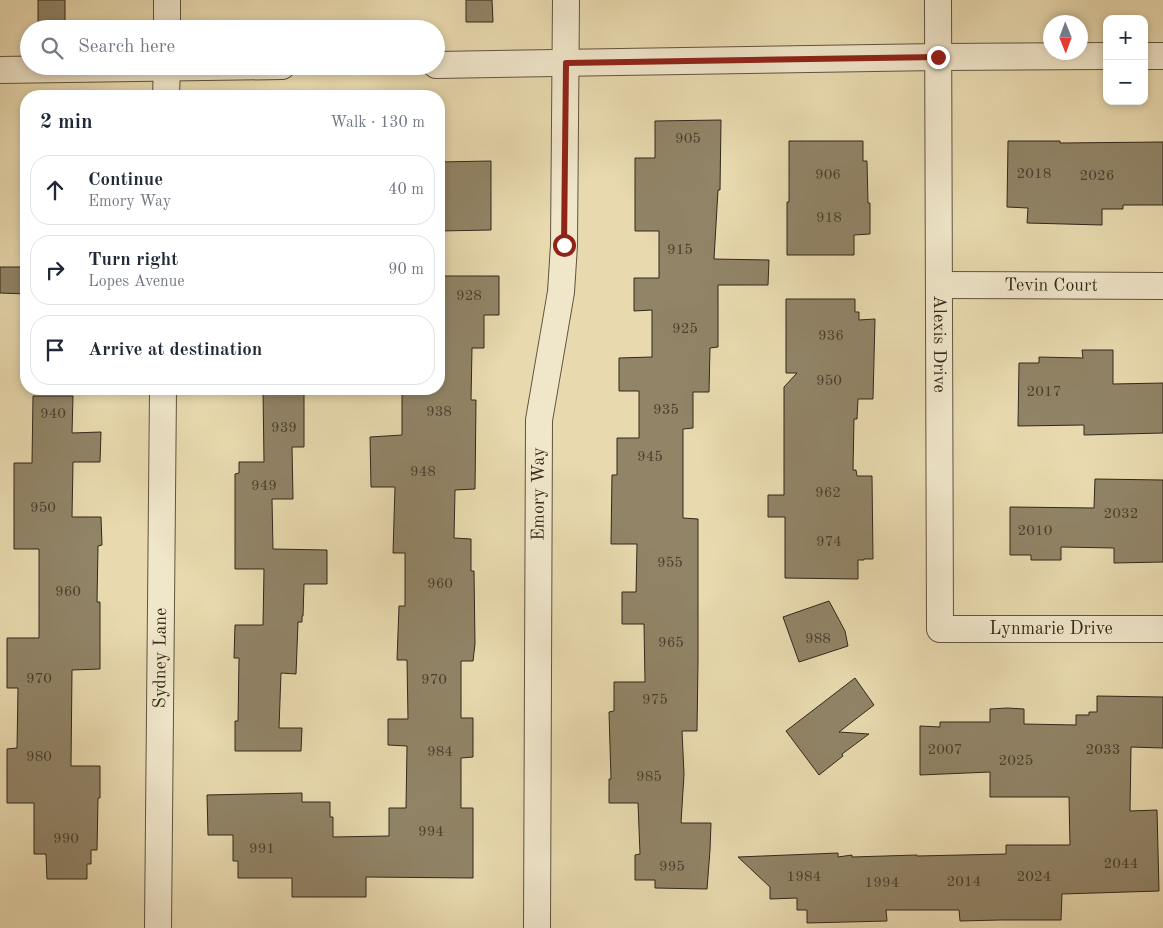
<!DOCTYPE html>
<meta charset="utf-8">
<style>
:root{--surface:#fff;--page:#f2f2f3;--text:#1f2937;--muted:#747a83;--line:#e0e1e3}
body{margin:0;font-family:"Old Standard TT",serif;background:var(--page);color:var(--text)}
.controls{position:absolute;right:15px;top:15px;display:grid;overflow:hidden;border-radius:10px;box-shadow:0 2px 8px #0003}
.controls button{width:45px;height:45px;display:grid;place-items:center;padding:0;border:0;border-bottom:1px solid var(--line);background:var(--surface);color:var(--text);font:25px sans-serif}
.compass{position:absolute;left:1043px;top:15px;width:45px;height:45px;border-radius:50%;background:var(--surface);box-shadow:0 2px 8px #0003;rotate:179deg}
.stop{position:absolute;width:15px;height:15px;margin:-11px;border:4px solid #8f2418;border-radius:50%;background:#fff}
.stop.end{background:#8f2418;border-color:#fff;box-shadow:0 1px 5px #0008}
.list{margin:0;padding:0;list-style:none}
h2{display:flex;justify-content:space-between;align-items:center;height:65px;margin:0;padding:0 20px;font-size:21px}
h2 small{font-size:16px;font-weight:400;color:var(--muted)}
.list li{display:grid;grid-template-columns:32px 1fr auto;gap:15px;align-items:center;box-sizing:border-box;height:70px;margin:0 10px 10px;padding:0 10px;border:1px solid var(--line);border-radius:20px}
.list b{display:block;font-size:19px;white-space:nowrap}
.list p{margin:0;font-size:16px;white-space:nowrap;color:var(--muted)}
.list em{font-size:16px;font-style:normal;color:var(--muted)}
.icon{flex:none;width:28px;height:28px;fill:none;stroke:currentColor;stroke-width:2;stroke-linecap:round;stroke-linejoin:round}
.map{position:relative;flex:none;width:1163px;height:928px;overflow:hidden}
.search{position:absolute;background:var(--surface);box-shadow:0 2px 8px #0003;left:20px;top:20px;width:425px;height:55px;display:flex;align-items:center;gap:12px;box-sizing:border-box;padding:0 18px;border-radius:28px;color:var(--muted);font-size:19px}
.panel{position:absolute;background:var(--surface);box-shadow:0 2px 8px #0003;left:20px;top:90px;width:425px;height:305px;border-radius:20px}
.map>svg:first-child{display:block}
.building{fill:#918467;stroke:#32281a}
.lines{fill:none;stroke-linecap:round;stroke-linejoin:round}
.minor-casing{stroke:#60543f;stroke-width:28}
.minor{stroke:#f0e6ca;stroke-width:26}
.route{stroke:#8f2418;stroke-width:6}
.labels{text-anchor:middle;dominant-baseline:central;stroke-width:4;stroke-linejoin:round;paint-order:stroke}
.number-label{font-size:15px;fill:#4a3f2d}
.street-label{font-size:18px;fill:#32281a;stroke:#f0e6ca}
</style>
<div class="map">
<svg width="1163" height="928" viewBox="0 0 1163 928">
<rect width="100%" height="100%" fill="#e8d9ae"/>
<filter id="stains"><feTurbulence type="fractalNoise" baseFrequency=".004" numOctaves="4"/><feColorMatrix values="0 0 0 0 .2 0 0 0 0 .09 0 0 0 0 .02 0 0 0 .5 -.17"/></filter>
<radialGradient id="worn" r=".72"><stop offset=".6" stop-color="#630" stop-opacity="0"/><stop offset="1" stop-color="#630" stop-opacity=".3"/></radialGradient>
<path class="building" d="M38,0H65V29H38Z
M466,0H492L493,22H466Z
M721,120L720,190H718L714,259L769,260L768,285H718V347L710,348L709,392H693V428L683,429V518L698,519V661L697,731H682L684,774L681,823H711L710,850L707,889L655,888V880H635V855L640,854L638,803H609V779H611L609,712L614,711V682H645L644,624H622V592H636L637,544H611L612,475H617V438H639V391H619V358L652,357V310L634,311V278H659V231H635V158H655V121Z
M789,141H863V161H867L868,203H870V234L854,235V255H787V202H789Z
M1008,141H1060V143L1163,142V205H1123V209H1102V225L1027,223L1028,208L1007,207Z
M491,161V230L439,231V162Z
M0,267H26V294L0,293Z
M439,276H499V315H484V348H472L471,400H476L475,489L455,490L454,538L471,539V571H474L475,644L473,661H461V718H473V757L461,758V808H473V878L366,877V897H292V878H238V861H233V835H208L207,795L302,793V802H330V817H333V837L389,836V808H406L407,746L388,745V719H408L407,660H397L399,606H405V553H393L395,487H371L370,437L402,435V389H439Z
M786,299H855V312H859V320L875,319L873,399H858L857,419H854L853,470H856L857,476H872L873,559H864V560H858V579L785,578V517H768V495H784V387L797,373H786Z
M1082,350H1113V384L1163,383V433L1084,435V425L1018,426L1019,363H1039V357L1083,358Z
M263,389H304V447H292L293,499H272L273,549L327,550V584H304L303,616H302V622H298L296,674L281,673L279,728H302L301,751H235V721H238L239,658H234L235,625H263L264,569H235V474L239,473V462H264Z
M33,396H73L72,433L101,432L100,462H73L72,517H101L102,545L98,546L97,602H100V669L72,670L71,766H100V798H98L97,850H91V864H87V879H47L46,854H34V803H7V749L17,748L18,688H7V638H39V549H14V463H32Z
M1095,479L1163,480V562L1114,563V548L1061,547V560H1031V555H1010V507L1094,508Z
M829,601L845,631L848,646L799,662L783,617Z
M855,678L874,705L839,732L869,734L842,754L843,756L819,775L786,731Z
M1097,696L1163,697V748L1131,747L1130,811L1157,810L1159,891L1062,894L1061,920H1000L960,921L959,910H886L887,921L807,923V910H797V898L770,899V887L738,857L838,853V857L852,855V857L917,855V856L1006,854V845H1070L1069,797H990V772L920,775V726L940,727V722H990V709L1007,708L1024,709V724L1076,725V715H1089V712H1097Z"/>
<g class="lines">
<defs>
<g id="minor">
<path id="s1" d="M938,0L940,629H1163"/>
<path d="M167,29V0"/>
<path d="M1144,56H1163"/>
<path d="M436,65L938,57L1107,56"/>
<path d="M0,70L282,66"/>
<path d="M166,96L167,66"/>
<path id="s2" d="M939,285L1163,286"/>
<path id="s3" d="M158,928L163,389"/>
<path id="s4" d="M537,928L539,420L561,292L564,245L566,0"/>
</g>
</defs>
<use href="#minor" class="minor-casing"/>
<use href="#minor" class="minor"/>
</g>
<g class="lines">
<path class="route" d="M564,245L566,63L938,57"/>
</g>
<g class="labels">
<g class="number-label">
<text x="688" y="139">905</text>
<text x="1034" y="174">2018</text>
<text x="828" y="175">906</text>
<text x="1097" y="176">2026</text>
<text x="829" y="218">918</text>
<text x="680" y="250">915</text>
<text x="469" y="296">928</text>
<text x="685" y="329">925</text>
<text x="831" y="336">936</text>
<text x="829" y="381">950</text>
<text x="1044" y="392">2017</text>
<text x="666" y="410">935</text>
<text x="439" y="412">938</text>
<text x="53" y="414">940</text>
<text x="284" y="428">939</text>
<text x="650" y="457">945</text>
<text x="423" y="472">948</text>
<text x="264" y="486">949</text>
<text x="828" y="493">962</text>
<text x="43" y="508">950</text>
<text x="1121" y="514">2032</text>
<text x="1035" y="531">2010</text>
<text x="829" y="542">974</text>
<text x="670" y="563">955</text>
<text x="440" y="584">960</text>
<text x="68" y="592">960</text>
<text x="818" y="639">988</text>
<text x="671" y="643">965</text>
<text x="39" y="679">970</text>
<text x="434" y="680">970</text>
<text x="655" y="700">975</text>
<text x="945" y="750">2007</text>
<text x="1103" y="750">2033</text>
<text x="440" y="752">984</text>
<text x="39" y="757">980</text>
<text x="1016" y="761">2025</text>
<text x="649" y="777">985</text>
<text x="431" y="832">994</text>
<text x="66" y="839">990</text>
<text x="262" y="849">991</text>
<text x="1121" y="864">2044</text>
<text x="672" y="867">995</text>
<text x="804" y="877">1984</text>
<text x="1034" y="877">2024</text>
<text x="964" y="882">2014</text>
<text x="882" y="883">1994</text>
</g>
<g class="street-label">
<text stroke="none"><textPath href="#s2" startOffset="112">Tevin Court</textPath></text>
<text stroke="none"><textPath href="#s1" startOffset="344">Alexis Drive</textPath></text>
<text stroke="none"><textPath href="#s4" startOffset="434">Emory Way</textPath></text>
<text stroke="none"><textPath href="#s1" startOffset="740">Lynmarie Drive</textPath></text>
<text stroke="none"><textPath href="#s3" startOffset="270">Sydney Lane</textPath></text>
</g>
</g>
<rect width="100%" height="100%" filter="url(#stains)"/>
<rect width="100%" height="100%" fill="url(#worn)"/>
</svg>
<div class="controls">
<button>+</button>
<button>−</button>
</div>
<svg class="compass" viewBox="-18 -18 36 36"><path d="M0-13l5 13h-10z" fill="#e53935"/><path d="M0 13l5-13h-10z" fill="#747a83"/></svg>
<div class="stop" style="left:564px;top:245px"></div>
<div class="stop end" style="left:938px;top:57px"></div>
<div class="search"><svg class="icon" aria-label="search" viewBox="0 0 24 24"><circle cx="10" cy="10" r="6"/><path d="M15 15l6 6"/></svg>Search here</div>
<section class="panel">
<h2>2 min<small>Walk · 130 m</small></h2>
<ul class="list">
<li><svg class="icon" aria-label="ahead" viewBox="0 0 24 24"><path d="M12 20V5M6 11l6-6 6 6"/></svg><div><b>Continue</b><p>Emory Way</p></div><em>40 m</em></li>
<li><svg class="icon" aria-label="right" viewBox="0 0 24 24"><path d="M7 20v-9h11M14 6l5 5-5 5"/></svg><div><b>Turn right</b><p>Lopes Avenue</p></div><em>90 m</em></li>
<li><svg class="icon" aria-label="arrive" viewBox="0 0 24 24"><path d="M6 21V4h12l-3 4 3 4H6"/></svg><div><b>Arrive at destination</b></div></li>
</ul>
</section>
</div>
